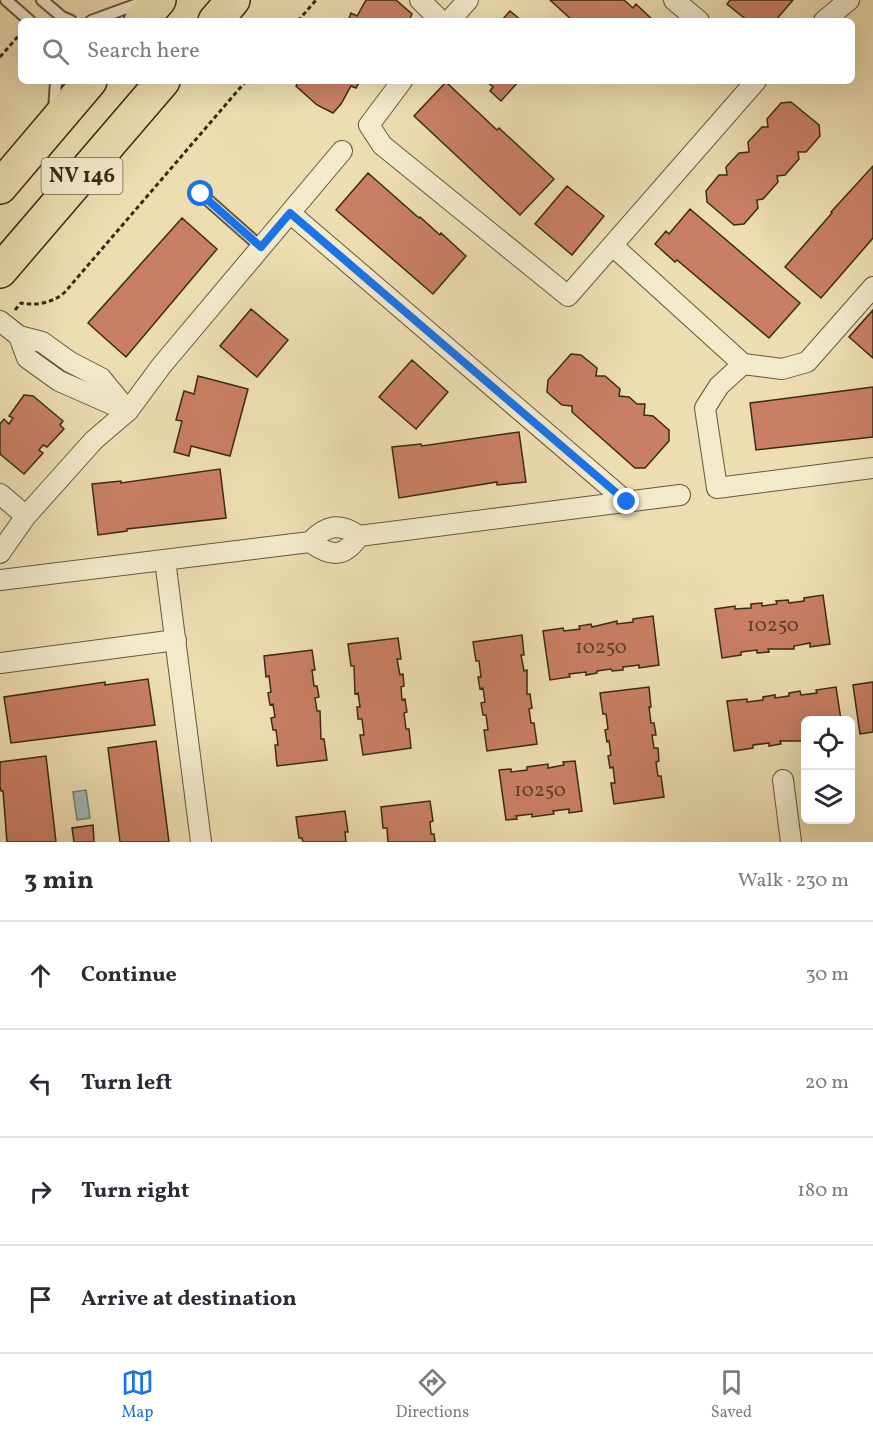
<!DOCTYPE html>
<meta charset="utf-8">
<style>
:root{--surface:#fff;--page:#f7f7f7;--text:#2b2b33;--muted:#7c7c81;--line:#e1e1e2;--accent:#1a73e8}
body{margin:0;font-family:Vollkorn,serif;background:var(--page);color:var(--text)}
.controls{position:absolute;right:18px;bottom:18px;display:grid;overflow:hidden;border-radius:9px;box-shadow:0 6px 24px #0002}
.controls button{width:54px;height:54px;display:grid;place-items:center;padding:0;border:0;border-bottom:2px solid var(--line);background:var(--surface);color:var(--text);font:30px sans-serif}
.stop{position:absolute;width:18px;height:18px;margin:-14px;border:4px solid #1a73e8;border-radius:50%;background:#fff}
.stop.end{background:#1a73e8;border-color:#fff;box-shadow:0 2px 6px #0008}
.list{margin:0;padding:0;list-style:none}
h2{display:flex;justify-content:space-between;align-items:center;height:78px;margin:0;padding:0 24px;font-size:26px}
h2 small{font-size:20px;font-weight:400;color:var(--muted)}
.list li{display:grid;grid-template-columns:39px 1fr auto;gap:18px;align-items:center;box-sizing:border-box;height:108px;padding:0 24px;border-top:2px solid var(--line)}
.list b{display:block;font-size:22px;white-space:nowrap}
.list em{font-size:20px;font-style:normal;color:var(--muted)}
.icon{flex:none;width:33px;height:33px;fill:none;stroke:currentColor;stroke-width:2;stroke-linecap:round;stroke-linejoin:round}
.map{position:relative;flex:none;width:873px;height:842px;overflow:hidden}
.search{position:absolute;background:var(--surface);box-shadow:0 6px 24px #0002;left:18px;right:18px;top:18px;height:66px;display:flex;align-items:center;gap:15px;box-sizing:border-box;padding:0 21px;border-radius:9px;color:var(--muted);font-size:22px}
.sheet{height:510px;background:var(--surface)}
nav{display:flex;justify-content:space-around;align-items:center;box-sizing:border-box;height:84px;border-top:2px solid var(--line);background:var(--surface);font-size:16px;color:var(--muted)}
nav a{display:grid;justify-items:center;gap:3px}
nav .on{color:var(--accent)}
.map>svg:first-child{display:block}
.water{fill:#9fb9b8;stroke:#768077;stroke-width:1.5}
.building{fill:#c97f65;stroke:#392a16;stroke-width:1.5}
.lines{fill:none;stroke-linecap:round;stroke-linejoin:round}
.service-casing{stroke:#66573d;stroke-width:14}
.minor-casing{stroke:#66573d;stroke-width:22}
.trunk-casing{stroke:#392a16;stroke-width:36}
.path{stroke:#392a16;stroke-width:3;stroke-dasharray:4.5 3;stroke-linecap:butt}
.service{stroke:#f3eacc;stroke-width:10}
.minor{stroke:#f3eacc;stroke-width:20}
.trunk{stroke:#eddeb1;stroke-width:33}
.route{stroke:#1a73e8;stroke-width:8}
.labels{text-anchor:middle;dominant-baseline:central;stroke-width:4.5;stroke-linejoin:round;paint-order:stroke}
.number-label{font-size:20px;fill:#5d3f2a}
.shield{fill:#f3eacc;stroke:#71644d;stroke-width:1.5}
.shield-label{font-size:21px;font-weight:bold;fill:#392a16}
</style>
<div class="map">
<svg width="873" height="842" viewBox="0 0 873 842">
<rect width="100%" height="100%" fill="#eddeb1"/>
<filter id="stains"><feTurbulence type="fractalNoise" baseFrequency=".00333" numOctaves="4"/><feColorMatrix values="0 0 0 0 .2 0 0 0 0 .09 0 0 0 0 .02 0 0 0 .5 -.17"/></filter>
<radialGradient id="worn" r=".72"><stop offset=".6" stop-color="#630" stop-opacity="0"/><stop offset="1" stop-color="#630" stop-opacity=".3"/></radialGradient>
<path class="water" d="M86,790L90,818L77,820L73,792Z"/>
<path class="building" d="M366,0H396L412,14L409,21H348L351,13L357,16Z
M550,0H624L633,8L636,4L654,21H573Z
M730,0H793L775,21H748L727,4Z
M510,11L522,21H501Z
M299,81H360L356,88L351,86L341,104L333,113L317,105L296,86Z
M486,81H519L501,101L490,91L493,87Z
M446,82L497,130L499,128L554,179L520,215L414,116Z
M791,102L819,125L820,136L806,152H798L799,159L785,175L777,176L778,182L763,199L757,200L758,208L744,224L734,225L707,202L706,191L719,175H727L726,167L739,153L749,152L748,142L762,127H768L767,119L781,103Z
M873,166V238L821,298L785,267L832,213L831,212Z
M368,173L419,218L420,217L440,235L441,233L466,256L433,294L336,210Z
M567,186L604,216L572,255L535,224Z
M690,209L800,303L769,338L677,260L675,262L655,244L666,231L669,234Z
M182,218L217,249L126,357L88,323Z
M251,309L288,340L257,377L220,346Z
M873,310V358L849,337Z
M571,354L581,355L597,368L596,376H605L620,389L619,396L629,397L637,404H645L644,415L653,416L669,430V441L645,468H635L572,412V406L562,405L547,392L548,380Z
M412,360L448,392L416,429L379,397Z
M198,376L248,389L230,456L191,446L189,456L174,452L182,421L176,420L184,391L194,394Z
M873,387V437L756,450L750,403Z
M24,395L33,396L63,421L60,425L64,429L47,447L43,445L39,450L43,453L24,474L0,454V424L4,419L9,424L13,418L9,416Z
M519,432L526,482L497,485V482L399,498L392,447L421,444L422,446Z
M220,469L226,518L127,529V531L98,535L92,484L121,481V483Z
M823,595L830,644L810,647V643L794,646V649H768L769,652L757,653V650L741,652V655L722,658L715,609L735,606V609L751,608V604L762,603V606L777,604L776,601L788,600L789,603L804,601V598Z
M653,616L659,665L639,668V665L623,667V670L612,671L611,669L597,671V673L586,675V672L569,674L570,677L550,680L543,631L563,628L564,631L580,629L579,626L591,624L592,627L617,621V624L633,622V619Z
M522,635L524,655H521L524,671L527,670V694H530L532,708L529,709L531,723H534L537,744L487,751L484,730H488L486,715H483L481,703L485,702L483,688L480,689L478,677H481L479,661H476L473,642Z
M398,638L401,659H397L400,675L403,674L404,686L401,687L402,700L405,699L407,712L404,713L406,729H409L411,748L363,755L360,735H364L362,719H358L357,707H360L358,693L355,694L354,666H351L348,644Z
M312,650L315,670H312L314,686H317L319,697L315,698L317,711H320L321,739H324L327,760L277,766L275,745H278L276,730H273L271,718L275,717L273,704L270,705L268,693L271,692L269,676L266,677L264,656Z
M148,679L155,725L11,743L4,697L105,682V685Z
M873,682V732L860,734L853,685Z
M649,687L651,707H649L651,723H654L656,735H652L654,748H658L659,761L656,762L658,776H661L664,797L614,804L611,783H615L613,767L610,768L608,756L611,755L609,741L607,742L605,730L608,729L606,714H603L600,693Z
M836,687L841,720H806V741H780L781,744L769,746V743L753,745V748L734,751L727,701L747,699V702L763,700V697L775,695V698L789,696V693L800,691L801,695L817,693L816,690Z
M156,741L169,842H120L108,748Z
M46,756L56,842H7L3,791H1L0,787V762Z
M575,761L582,811L569,813V809L553,811L554,814L532,817V814L516,816L517,819L506,820L499,770L511,769V772L527,770V767L548,764V768L564,765L563,762Z
M430,801L433,821L430,822L431,834H434L435,842H388L387,828H383L381,807Z
M345,811L348,832H345L346,842H303L302,838H299L296,817Z
M93,825L94,842H74L72,828Z"/>
<g class="lines">
<defs>
<path id="service" d="M6,0L30,21
M42,0L62,17L71,21
M91,21L143,2
M54,111L56,81
M201,194L261,247"/>
<path id="minor" d="M420,0L441,21
M674,0L699,21
M449,21L468,0
M824,21L849,0
M402,81L369,125L382,145L568,296L756,81
M290,213L627,502
M613,246L743,364
M873,287L807,362L782,369L743,364L719,386L705,408L717,488L873,468
M0,321L19,336L42,342L70,362L101,378L128,411
M19,336L27,358L59,381L125,410
M0,494L26,516
M310,542C331,557 344,558 359,536
M0,553L26,516L94,440L128,411L162,365L342,151
M165,560L201,842
M0,580L310,542C326,525 340,522 359,536L680,495
M0,663L176,640
M783,780L791,842"/>
<path id="trunk" d="M141,21L159,0
M215,21L233,0
M0,187L90,81
M0,271L163,81"/>
</defs>
<use href="#service" class="service-casing"/>
<use href="#minor" class="minor-casing"/>
<use href="#trunk" class="trunk-casing"/>
<path class="path" d="M298,21L316,0
M0,57L21,33
M15,310L21,303C36,306 53,303 65,292L246,81"/>
<use href="#service" class="service"/>
<use href="#minor" class="minor"/>
<use href="#trunk" class="trunk"/>
</g>
<g class="lines">
<path class="route" d="M201,194L261,247L290,213L627,502"/>
</g>
<g class="labels">
<g class="number-label">
<text x="773" y="626">10250</text>
<text x="601" y="648">10250</text>
<text x="540" y="791">10250</text>
</g>
<rect class="shield" x="41.5" y="158" width="81" height="36" rx="4.5"/>
<g class="shield-label">
<text x="82" y="176">NV 146</text>
</g>
</g>
<rect width="100%" height="100%" filter="url(#stains)"/>
<rect width="100%" height="100%" fill="url(#worn)"/>
</svg>
<div class="controls">
<button><svg class="icon" aria-label="locate" viewBox="0 0 24 24"><circle cx="12" cy="12" r="6"/><path d="M12 2v4M12 18v4M2 12h4M18 12h4"/></svg></button>
<button><svg class="icon" aria-label="layers" viewBox="0 0 24 24"><path d="M12 4l9 5-9 5-9-5zM3 14l9 5 9-5"/></svg></button>
</div>
<div class="stop" style="left:201px;top:194px"></div>
<div class="stop end" style="left:627px;top:502px"></div>
<div class="search"><svg class="icon" aria-label="search" viewBox="0 0 24 24"><circle cx="10" cy="10" r="6"/><path d="M15 15l6 6"/></svg>Search here</div>
</div>
<section class="sheet">
<h2>3 min<small>Walk · 230 m</small></h2>
<ul class="list">
<li><svg class="icon" aria-label="ahead" viewBox="0 0 24 24"><path d="M12 20V5M6 11l6-6 6 6"/></svg><div><b>Continue</b></div><em>30 m</em></li>
<li><svg class="icon" aria-label="left" viewBox="0 0 24 24"><path d="M17 20v-9H6M10 6l-5 5 5 5"/></svg><div><b>Turn left</b></div><em>20 m</em></li>
<li><svg class="icon" aria-label="right" viewBox="0 0 24 24"><path d="M7 20v-9h11M14 6l5 5-5 5"/></svg><div><b>Turn right</b></div><em>180 m</em></li>
<li><svg class="icon" aria-label="arrive" viewBox="0 0 24 24"><path d="M6 21V4h12l-3 4 3 4H6"/></svg><div><b>Arrive at destination</b></div></li>
</ul>
</section>
<nav>
<a class="on"><svg class="icon" aria-label="map" viewBox="0 0 24 24"><path d="M3 6l6-2 6 2 6-2v14l-6 2-6-2-6 2zM9 4v14M15 6v14"/></svg>Map</a>
<a><svg class="icon" aria-label="directions" viewBox="0 0 24 24"><path d="M12 3l9 9-9 9-9-9zM9 14v-3h6M13 9l2 2-2 2"/></svg>Directions</a>
<a><svg class="icon" aria-label="saved" viewBox="0 0 24 24"><path d="M7 4h10v16l-5-4-5 4z"/></svg>Saved</a>
</nav>
